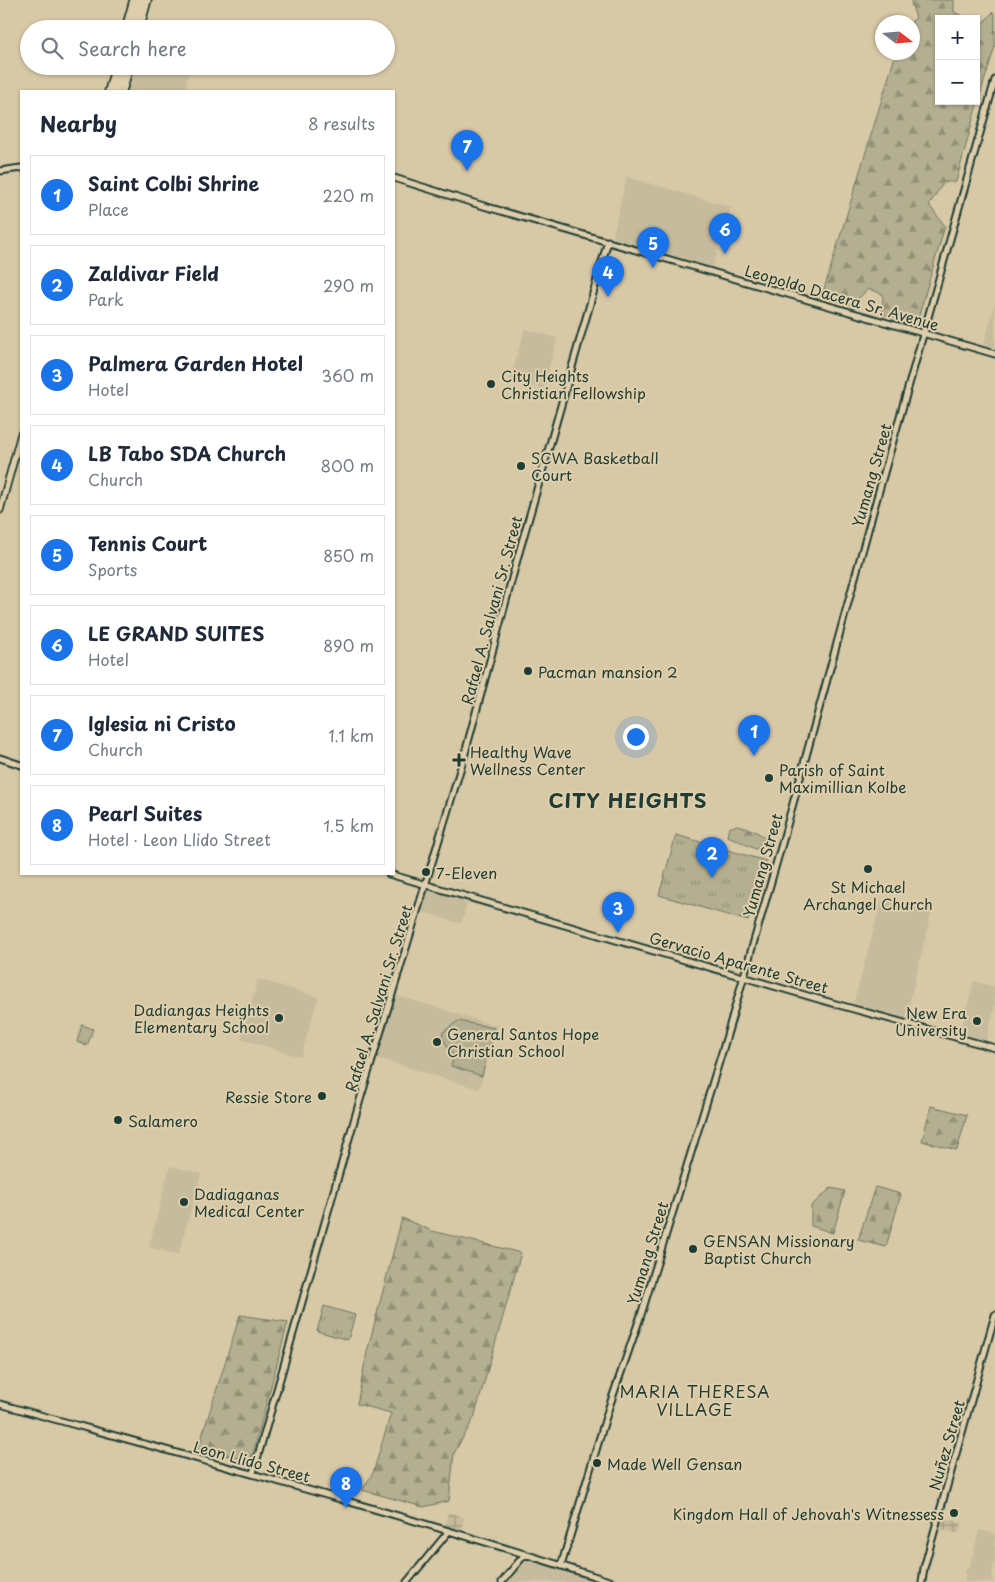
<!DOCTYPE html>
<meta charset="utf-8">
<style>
:root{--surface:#fff;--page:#f6f6f7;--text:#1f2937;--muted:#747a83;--line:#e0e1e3;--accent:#1a73e8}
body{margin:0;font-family:"Playpen Sans",sans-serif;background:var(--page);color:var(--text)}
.controls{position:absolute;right:15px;top:15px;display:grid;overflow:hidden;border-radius:0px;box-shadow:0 1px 4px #0004}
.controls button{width:45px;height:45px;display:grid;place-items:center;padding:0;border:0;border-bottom:1px solid var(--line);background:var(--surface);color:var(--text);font:25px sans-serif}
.compass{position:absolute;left:875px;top:15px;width:45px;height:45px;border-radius:50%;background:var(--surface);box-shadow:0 1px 4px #0004;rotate:106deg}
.you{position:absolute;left:635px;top:736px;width:18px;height:18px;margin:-12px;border:4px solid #fff;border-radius:50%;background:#1a73e8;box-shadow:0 0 0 8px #1a73e833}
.badge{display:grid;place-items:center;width:32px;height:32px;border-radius:50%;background:var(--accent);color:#fff;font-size:16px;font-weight:700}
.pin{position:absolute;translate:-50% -41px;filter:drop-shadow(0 1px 2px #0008)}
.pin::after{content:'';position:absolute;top:26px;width:18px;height:15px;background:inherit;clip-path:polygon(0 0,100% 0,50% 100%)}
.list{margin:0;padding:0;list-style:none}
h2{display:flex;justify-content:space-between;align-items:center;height:65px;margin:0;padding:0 20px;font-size:21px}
h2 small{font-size:16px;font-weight:400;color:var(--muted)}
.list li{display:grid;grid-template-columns:32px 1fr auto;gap:15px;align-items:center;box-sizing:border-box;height:80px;margin:0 10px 10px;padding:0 10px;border:1px solid var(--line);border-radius:0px}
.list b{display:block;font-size:19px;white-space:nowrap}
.list p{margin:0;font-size:16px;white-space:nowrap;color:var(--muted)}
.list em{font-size:16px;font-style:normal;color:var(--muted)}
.icon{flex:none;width:28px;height:28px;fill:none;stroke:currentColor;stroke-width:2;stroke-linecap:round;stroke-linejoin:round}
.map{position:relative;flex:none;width:995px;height:1582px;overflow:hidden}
.search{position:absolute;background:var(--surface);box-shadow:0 1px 4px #0004;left:20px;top:20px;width:375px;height:55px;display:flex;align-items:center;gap:12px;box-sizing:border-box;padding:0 18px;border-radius:28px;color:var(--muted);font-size:19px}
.panel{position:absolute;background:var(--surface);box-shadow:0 1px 4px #0004;left:20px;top:90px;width:375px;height:785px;border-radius:0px}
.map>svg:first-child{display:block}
.built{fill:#c6bb9c}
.industrial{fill:url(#industrial-grid)}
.grass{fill:url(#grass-tufts);stroke:#6a7662}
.forest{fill:url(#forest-firs);stroke:#6a7662}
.pitch{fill:#b5af91;stroke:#6a7662}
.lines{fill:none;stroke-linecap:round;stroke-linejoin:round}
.secondary-casing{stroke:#1f3d34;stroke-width:9}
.primary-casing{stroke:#1f3d34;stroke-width:9}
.secondary{stroke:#dfceab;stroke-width:5}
.primary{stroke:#dfceab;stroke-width:5.5}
.poi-dot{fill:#1f3d34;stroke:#dfceab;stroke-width:2}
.labels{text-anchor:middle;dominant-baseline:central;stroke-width:4;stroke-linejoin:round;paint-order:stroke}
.street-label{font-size:15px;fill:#1f3d34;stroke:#dfceab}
.poi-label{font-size:15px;fill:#1f3d34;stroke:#dfceab;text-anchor:start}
.neighbourhood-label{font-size:16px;letter-spacing:1px;fill:#1f3d34;stroke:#dfceab}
.district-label{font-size:20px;font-weight:bold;letter-spacing:1px;fill:#1f3d34;stroke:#dfceab}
</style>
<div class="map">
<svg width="995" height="1582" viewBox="0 0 995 1582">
<defs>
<pattern id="industrial-grid" width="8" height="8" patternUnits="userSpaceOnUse" patternTransform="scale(1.25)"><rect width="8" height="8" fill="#c6bb9c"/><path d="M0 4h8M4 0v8" fill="none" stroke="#a09980"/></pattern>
<pattern id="grass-tufts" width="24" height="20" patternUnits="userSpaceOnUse" patternTransform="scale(1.25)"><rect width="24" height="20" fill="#b5af91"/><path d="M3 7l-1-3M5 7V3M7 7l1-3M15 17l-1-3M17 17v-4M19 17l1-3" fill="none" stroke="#939077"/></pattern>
<pattern id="forest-firs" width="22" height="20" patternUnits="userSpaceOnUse" patternTransform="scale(1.25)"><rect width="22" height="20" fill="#b5af91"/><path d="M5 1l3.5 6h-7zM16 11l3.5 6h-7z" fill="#939077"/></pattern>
</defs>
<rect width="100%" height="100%" fill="#d7c8a6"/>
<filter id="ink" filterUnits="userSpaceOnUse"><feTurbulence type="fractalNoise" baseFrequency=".02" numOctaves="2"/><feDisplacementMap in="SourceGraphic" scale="10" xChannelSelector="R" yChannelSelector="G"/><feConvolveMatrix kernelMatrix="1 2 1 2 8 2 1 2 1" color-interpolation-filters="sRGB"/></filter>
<g filter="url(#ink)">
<path class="built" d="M132,66H165L189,71L185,91H125Z
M627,177L731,207L712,268L614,238L613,235Z
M995,304V347L984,344Z
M525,329L557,338L543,389L510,380Z
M428,890L468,901L461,924L421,911Z
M882,900L932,910L905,1021L853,1006Z
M258,979L318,997L301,1057L241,1039Z
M974,981L995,987V1006L985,1043L959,1036Z
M395,995L497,1026L479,1089L377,1058Z
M170,1166L201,1174L178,1255L149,1247Z
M979,1530L995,1534V1561L992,1573L993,1582H965V1571L970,1567Z
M523,1559L597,1582H505Z"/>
<path class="industrial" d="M448,1512L464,1517L461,1530L445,1525Z
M941,1517L962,1523L959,1534L938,1528Z"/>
<path class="grass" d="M676,835L766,861L748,921L659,895Z
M82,1025L93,1029L87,1046L77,1042Z
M324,1306L355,1315L348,1340L317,1331Z"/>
<path class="forest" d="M912,0H954V12L969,19H939V101H976V22L982,24L993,12L995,15V46L976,108L956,182H944L929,205L945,226L917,322L882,314L883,294L868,289L852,305L822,296L896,53L912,52L911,22L916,18L911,3Z
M737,825C749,829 760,831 768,842L756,849C745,845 739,840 727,836L729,828Z
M931,1106L967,1115L957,1150L922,1141Z
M875,1187L901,1194L886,1247L858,1240Z
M831,1188L845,1191L833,1233L811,1226V1206Z
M402,1218L432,1231L521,1253L474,1418L454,1453L449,1501L423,1507L362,1490L373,1473L391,1413L357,1404L367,1352Z
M240,1315L288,1322L251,1461L198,1449Z"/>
<path class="pitch" d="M458,1021L494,1028L482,1076L451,1066L454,1057L442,1037L443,1032Z"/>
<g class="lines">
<defs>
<path id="secondary" d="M0,171L21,168
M394,178L477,204L995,354
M0,758L21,765
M389,874L839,1005L995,1048
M0,1404C205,1461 410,1516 612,1582
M253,1473L360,1100L464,757L518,556L608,241
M561,1566L609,1407L641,1315L723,1049L783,840L871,519L995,80
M407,1582L449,1531
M502,1582L525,1554
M922,1582L924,1568L995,1315"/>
<path id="primary" d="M125,29L133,0
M130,29L138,0
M135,29L143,0
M140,29L148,0
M108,91L115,66
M113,91L120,66
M118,91L125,66
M123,91L130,66
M0,510L21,434"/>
</defs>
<use href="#secondary" class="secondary-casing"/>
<use href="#primary" class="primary-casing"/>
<use href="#secondary" class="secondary"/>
<use href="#primary" class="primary"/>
</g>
</g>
<g class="poi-dot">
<circle cx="491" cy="384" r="5"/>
<circle cx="521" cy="466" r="5"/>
<circle cx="528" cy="671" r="5"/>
<path d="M456.5 752.5h5v5h5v5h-5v5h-5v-5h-5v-5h5z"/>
<circle cx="769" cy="778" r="5"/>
<circle cx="868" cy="869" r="5"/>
<circle cx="426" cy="872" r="5"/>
<circle cx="279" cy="1018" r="5"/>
<circle cx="977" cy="1021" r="5"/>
<circle cx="437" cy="1042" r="5"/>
<circle cx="322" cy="1096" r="5"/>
<circle cx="118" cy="1120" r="5"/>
<circle cx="184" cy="1202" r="5"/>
<circle cx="693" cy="1249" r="5"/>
<circle cx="597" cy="1463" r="5"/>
<circle cx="954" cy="1513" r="5"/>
</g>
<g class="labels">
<g class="street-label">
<text transform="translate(842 297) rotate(16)">Leopoldo Dacera Sr. Avenue</text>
<text transform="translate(871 475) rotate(-74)">Yumang Street</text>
<text transform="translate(491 610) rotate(-75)">Rafael A. Salvani Sr. Street</text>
<text transform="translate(762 865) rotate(-74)">Yumang Street</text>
<text transform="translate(739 962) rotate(16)">Gervacio Aparente Street</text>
<text transform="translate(378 998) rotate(-73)">Rafael A. Salvani Sr. Street</text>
<text transform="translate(647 1253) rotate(-73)">Yumang Street</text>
<text transform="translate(946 1445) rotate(-74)">Nuñez Street</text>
<text transform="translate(252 1461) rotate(15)">Leon Llido Street</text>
</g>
<g class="poi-label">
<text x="501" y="375">City Heights<tspan x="501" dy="17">Christian Fellowship</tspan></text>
<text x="531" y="457">SCWA Basketball<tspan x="531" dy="17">Court</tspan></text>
<text x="538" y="671">Pacman mansion 2</text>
<text x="470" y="751">Healthy Wave<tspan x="470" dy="17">Wellness Center</tspan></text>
<text x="779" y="769">Parish of Saint<tspan x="779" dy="17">Maximillian Kolbe</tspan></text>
<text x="436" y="872">7-Eleven</text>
<text x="868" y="886" text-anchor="middle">St Michael<tspan x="868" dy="17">Archangel Church</tspan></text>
<text x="269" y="1009" text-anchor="end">Dadiangas Heights<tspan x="269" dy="17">Elementary School</tspan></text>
<text x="967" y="1012" text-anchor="end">New Era<tspan x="967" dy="17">University</tspan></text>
<text x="447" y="1033">General Santos Hope<tspan x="447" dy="17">Christian School</tspan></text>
<text x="312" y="1096" text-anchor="end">Ressie Store</text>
<text x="128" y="1120">Salamero</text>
<text x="194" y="1193">Dadiaganas<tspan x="194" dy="17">Medical Center</tspan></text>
<text x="703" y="1240">GENSAN Missionary<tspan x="703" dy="17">Baptist Church</tspan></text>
<text x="607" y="1463">Made Well Gensan</text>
<text x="944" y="1513" text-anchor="end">Kingdom Hall of Jehovah's Witnessess</text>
</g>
<g class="neighbourhood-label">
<text x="695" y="1391">MARIA THERESA<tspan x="695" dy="18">VILLAGE</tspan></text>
</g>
<g class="district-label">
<text x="628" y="800">CITY HEIGHTS</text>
</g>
</g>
</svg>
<div class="controls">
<button>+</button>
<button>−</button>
</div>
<svg class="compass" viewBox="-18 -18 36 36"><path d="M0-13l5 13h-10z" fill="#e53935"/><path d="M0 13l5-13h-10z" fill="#747a83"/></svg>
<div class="you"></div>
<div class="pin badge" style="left:754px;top:756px">1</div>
<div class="pin badge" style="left:712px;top:878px">2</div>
<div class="pin badge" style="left:618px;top:933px">3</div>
<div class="pin badge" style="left:608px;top:297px">4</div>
<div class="pin badge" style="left:653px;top:268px">5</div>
<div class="pin badge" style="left:725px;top:254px">6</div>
<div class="pin badge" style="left:467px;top:171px">7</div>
<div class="pin badge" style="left:346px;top:1508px">8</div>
<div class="search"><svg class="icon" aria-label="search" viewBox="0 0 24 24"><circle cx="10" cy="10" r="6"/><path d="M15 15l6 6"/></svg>Search here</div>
<section class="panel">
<h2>Nearby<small>8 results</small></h2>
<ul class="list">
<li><span class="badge">1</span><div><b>Saint Colbi Shrine</b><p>Place</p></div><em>220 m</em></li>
<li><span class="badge">2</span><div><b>Zaldivar Field</b><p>Park</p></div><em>290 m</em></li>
<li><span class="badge">3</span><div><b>Palmera Garden Hotel</b><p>Hotel</p></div><em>360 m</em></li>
<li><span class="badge">4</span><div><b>LB Tabo SDA Church</b><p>Church</p></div><em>800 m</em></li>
<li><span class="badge">5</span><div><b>Tennis Court</b><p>Sports</p></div><em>850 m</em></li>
<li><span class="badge">6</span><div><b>LE GRAND SUITES</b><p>Hotel</p></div><em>890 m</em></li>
<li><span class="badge">7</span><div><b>Iglesia ni Cristo</b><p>Church</p></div><em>1.1 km</em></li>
<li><span class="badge">8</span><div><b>Pearl Suites</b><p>Hotel · Leon Llido Street</p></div><em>1.5 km</em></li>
</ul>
</section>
</div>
